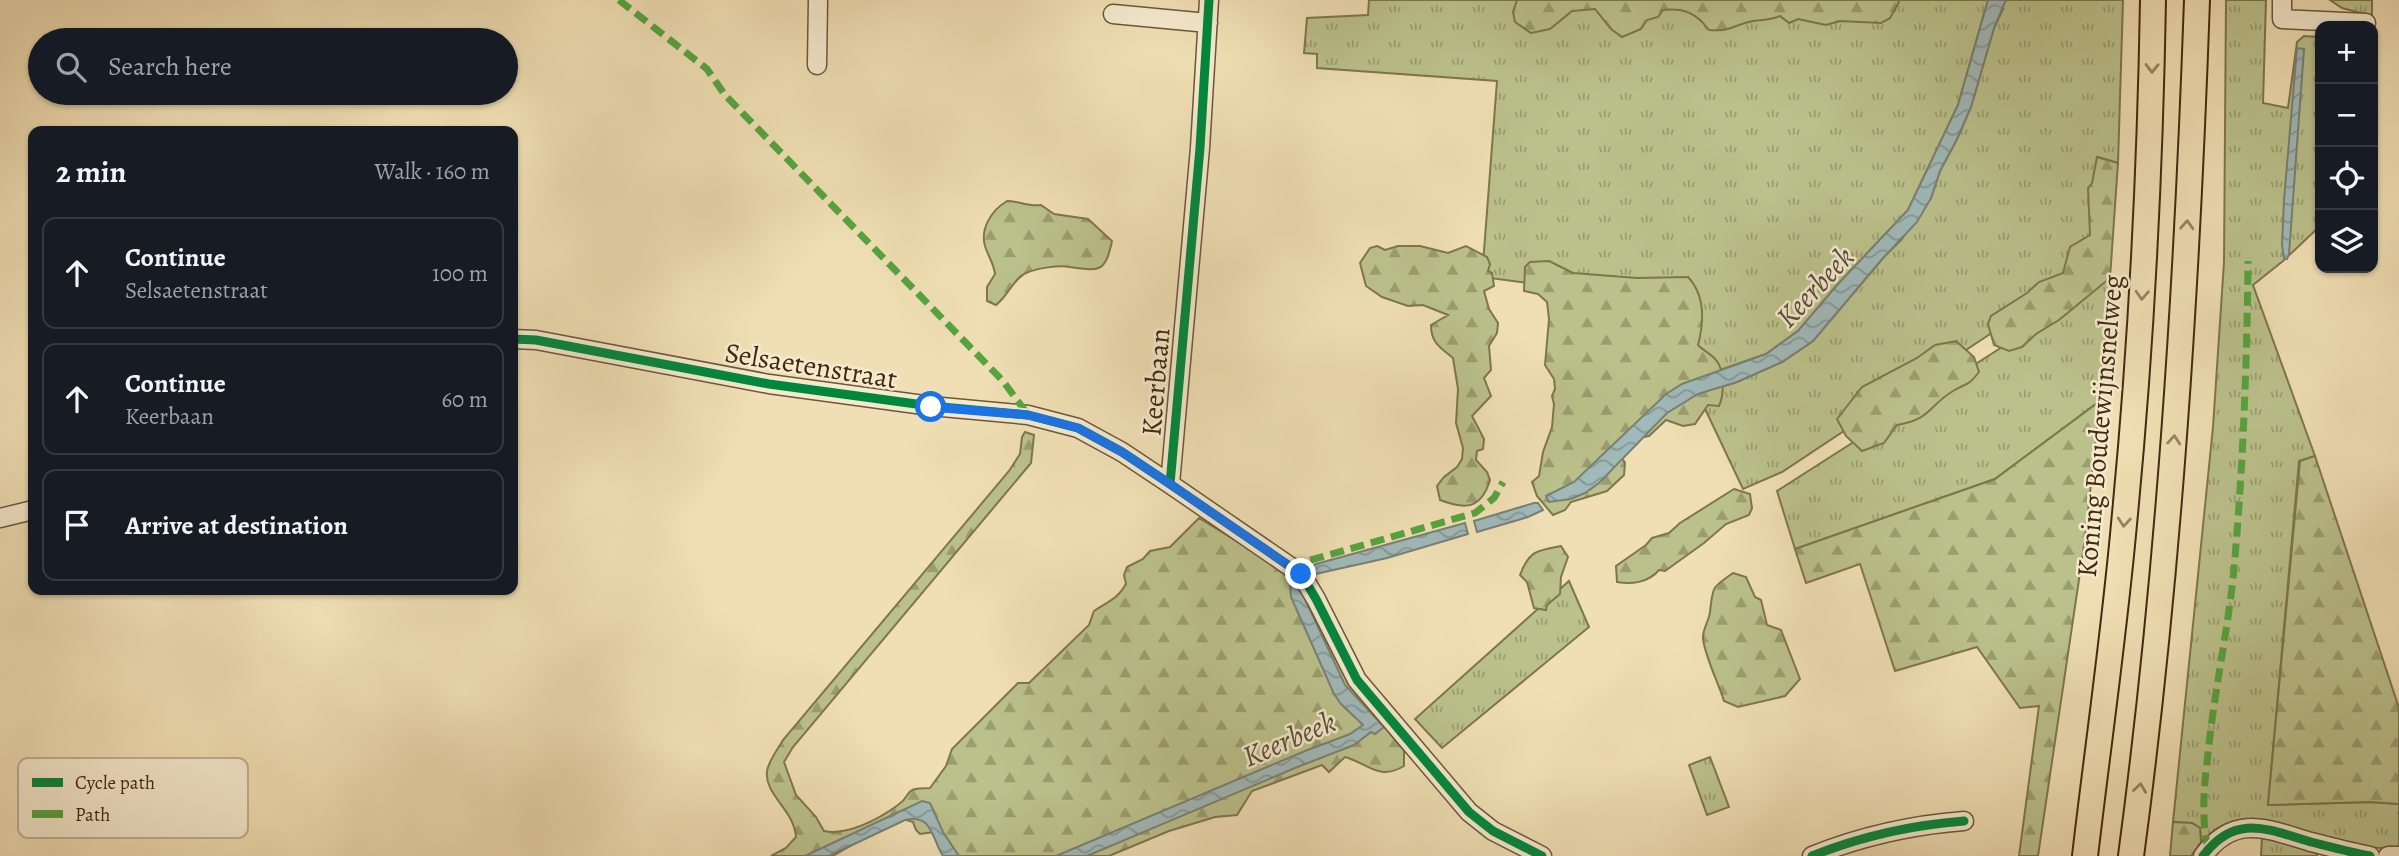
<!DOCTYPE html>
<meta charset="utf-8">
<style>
:root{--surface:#171b24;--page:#20242c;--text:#f1f3f6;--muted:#9ea1a6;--line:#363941}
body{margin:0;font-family:Alegreya,serif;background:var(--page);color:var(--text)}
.controls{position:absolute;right:21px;top:21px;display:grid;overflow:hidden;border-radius:14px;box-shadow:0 2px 5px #0004}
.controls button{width:63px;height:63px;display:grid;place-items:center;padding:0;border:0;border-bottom:2px solid var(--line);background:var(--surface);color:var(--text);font:35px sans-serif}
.stop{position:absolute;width:21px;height:21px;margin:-16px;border:5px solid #1a73e8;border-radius:50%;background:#fff}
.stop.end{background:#1a73e8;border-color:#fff;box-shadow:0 2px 7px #0008}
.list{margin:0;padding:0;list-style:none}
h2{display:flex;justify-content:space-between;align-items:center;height:91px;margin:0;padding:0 28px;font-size:30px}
h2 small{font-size:23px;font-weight:400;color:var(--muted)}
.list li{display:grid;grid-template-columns:46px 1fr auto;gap:21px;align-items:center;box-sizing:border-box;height:112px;margin:0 14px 14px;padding:0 14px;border:2px solid var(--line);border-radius:14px}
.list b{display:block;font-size:26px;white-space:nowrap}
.list p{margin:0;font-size:23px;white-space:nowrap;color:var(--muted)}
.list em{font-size:23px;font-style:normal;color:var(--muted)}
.icon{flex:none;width:38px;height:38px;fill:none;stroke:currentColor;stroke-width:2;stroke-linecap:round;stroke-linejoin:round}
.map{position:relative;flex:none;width:2399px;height:856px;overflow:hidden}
.search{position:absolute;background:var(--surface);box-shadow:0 2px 5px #0004;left:28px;top:28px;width:490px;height:77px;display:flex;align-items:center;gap:18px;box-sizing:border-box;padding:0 24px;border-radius:38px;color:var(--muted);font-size:26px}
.panel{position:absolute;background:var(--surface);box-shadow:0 2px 5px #0004;left:28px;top:126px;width:490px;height:469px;border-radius:14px}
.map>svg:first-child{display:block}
.grass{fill:url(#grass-tufts);stroke:#7e764e;stroke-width:2}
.forest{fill:url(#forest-firs);stroke:#7e764e;stroke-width:2}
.water{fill:url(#water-waves);stroke:#7a8075;stroke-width:2}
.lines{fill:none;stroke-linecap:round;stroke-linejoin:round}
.minor-casing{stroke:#6d5739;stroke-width:21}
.highway-casing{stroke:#412a10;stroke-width:28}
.minor{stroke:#f5eace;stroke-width:18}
.highway{stroke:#f0dfb4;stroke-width:24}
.quiet{stroke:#55a43f;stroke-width:7;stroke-dasharray:14 7;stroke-linecap:butt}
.cycleway-casing{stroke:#f5eace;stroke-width:13}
.cycleway{stroke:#00873e;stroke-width:9}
.oneway{stroke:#988462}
.route{stroke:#1a73e8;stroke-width:9}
.labels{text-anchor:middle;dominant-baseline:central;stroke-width:5;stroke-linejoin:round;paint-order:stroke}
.street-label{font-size:28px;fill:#412a10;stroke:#f5eace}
.water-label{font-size:30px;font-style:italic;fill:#594e3a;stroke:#f5eace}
.key{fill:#f5eace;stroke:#bfb095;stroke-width:2}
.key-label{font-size:19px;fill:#412a10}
</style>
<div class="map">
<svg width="2399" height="856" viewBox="0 0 2399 856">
<defs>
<pattern id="grass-tufts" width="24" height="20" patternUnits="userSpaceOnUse" patternTransform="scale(1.75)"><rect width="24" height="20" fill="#bbc18b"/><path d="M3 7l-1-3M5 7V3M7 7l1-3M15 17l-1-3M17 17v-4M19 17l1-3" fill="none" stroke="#9a9d70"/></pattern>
<pattern id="forest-firs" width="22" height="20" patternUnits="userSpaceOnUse" patternTransform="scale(1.75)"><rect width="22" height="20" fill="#bbc18b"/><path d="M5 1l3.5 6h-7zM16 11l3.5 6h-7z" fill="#9a9d70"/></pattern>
<pattern id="water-waves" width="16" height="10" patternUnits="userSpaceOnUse" patternTransform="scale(1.75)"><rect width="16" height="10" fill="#a0b9b9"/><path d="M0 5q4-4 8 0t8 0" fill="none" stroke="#849795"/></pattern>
</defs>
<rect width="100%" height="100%" fill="#f0dfb4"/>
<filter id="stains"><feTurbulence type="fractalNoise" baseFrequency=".00286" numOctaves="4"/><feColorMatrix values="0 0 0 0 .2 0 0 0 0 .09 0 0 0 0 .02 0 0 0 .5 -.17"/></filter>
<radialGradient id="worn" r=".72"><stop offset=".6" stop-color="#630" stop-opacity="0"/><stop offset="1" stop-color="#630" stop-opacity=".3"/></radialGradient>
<path class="grass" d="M1369,0H2123L2118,163L2098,157L2093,253L2064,285L1782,472L1743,489L1698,394L1737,382L1782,362L1813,341L1883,258L1901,240L1931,198L1940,171L1957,139L1971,107L1994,28L2003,9L1985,10L1958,105L1908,210L1838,284L1799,330L1766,354L1688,381L1567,288L1482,277L1497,81L1317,68V54L1304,53L1307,18L1368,15Z
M2226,0H2266L2263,103L2288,108L2297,42L2304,36L2320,37V226L2283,261L2253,285L2315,456L2299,461L2268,805L2370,802L2399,804V849L2363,847L2251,820C2228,819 2217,827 2201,842L2200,828L2192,823L2173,822L2213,427L2224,262Z
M2330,0H2372V16L2342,8Z
M2110,278L2100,401L1995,479L1795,549L1777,491Z
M1569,581L1589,627L1442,748L1415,719Z
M1710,757L1729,807L1707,815L1689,765Z
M2262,836L2316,850L2317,856H2261Z"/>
<path class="forest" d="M1517,0H1898L1899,2L1890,18L1881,23L1840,21L1826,25L1798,19L1789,23L1780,16C1769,21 1764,19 1753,21C1735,24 1732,32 1709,30C1696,13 1685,8 1663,10L1658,17L1647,20L1641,29L1622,37L1611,29L1595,9L1572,11L1550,29L1531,33L1515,22L1513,12Z
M2097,157L2118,163L2110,278L2059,320L2036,334L2022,347L2009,351L1994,345L1988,324L1991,316L2027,293L2039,282L2063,273L2070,247L2090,235L2088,188L2092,183Z
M1007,201C1019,201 1029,207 1041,205L1054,214L1088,219L1112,241C1105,273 1100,271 1070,267C1058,265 1038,268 1026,273C1014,278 1008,296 996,305L987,301V287L995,274C994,264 988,256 985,246C980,228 992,210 1007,201Z
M1377,246L1385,250L1398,246H1420L1448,253L1466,246L1487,257L1490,264L1488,271L1492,273L1494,286L1484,291L1489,309L1498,323L1497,333L1489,346L1491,370L1484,378L1491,396L1472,416L1484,439L1483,449L1477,451L1476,460L1487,472L1490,480C1481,509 1466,510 1440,500L1437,486L1444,477L1457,467L1462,459L1463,448L1456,423L1458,389L1453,358C1440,347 1431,343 1431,325L1448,315L1423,305L1408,306L1382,297L1366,286L1360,263L1370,248Z
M1549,261L1573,273L1637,278L1688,277C1705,295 1704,322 1698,345C1704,351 1711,354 1716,360C1725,370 1724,396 1719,406L1708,405L1695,424L1683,426L1666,420L1649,436L1638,438L1621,456L1625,463L1624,475L1607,491L1571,502L1565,510L1553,515L1537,496L1532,482L1539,476L1543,452L1552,427L1554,404L1552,396L1555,389L1554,379L1545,365L1549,319L1547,302L1538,294L1524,291L1525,267L1530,262Z
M1956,341L1974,357L1979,372C1967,387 1968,382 1953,391C1928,406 1932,419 1897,425L1884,443L1862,451L1846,436L1837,419L1862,387L1917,358L1935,345Z
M2100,401L2085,539L2038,856H2019L2039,706L2020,708L1977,647L1895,671L1860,564L1806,583L1795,549L1995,479Z
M1025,432L1034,435L1031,463L793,747L784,762L796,795L816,817L824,831C847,836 879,819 898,805C914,794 901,788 930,788L946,766L952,749L1018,683H1029L1089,625L1094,611C1108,601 1117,600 1126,584L1124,575L1127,567L1143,559L1150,551L1170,547L1199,518L1287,572L1297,582L1349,685L1404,750V766C1379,781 1369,764 1345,757L1329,772L1322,765L1252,791L1237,815L1215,817L1169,831L1109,856H956L934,832L920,834L916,830L913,822L903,819L877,830L833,856H771L786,848L796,837C794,809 764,795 767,771C769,760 778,749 783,740L1009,471L1020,454L1022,437Z
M2315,456L2399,708V804L2370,802L2268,805L2300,461Z
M1734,489L1750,494L1752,508L1749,515L1726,524L1704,543L1665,571L1659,570C1649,582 1632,585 1617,582L1616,566L1646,545L1652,538L1669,533L1680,523Z
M1561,546L1568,557L1561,577L1560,594L1547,605L1546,610L1534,608L1527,582L1520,575C1529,551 1537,550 1561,546Z
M1733,573L1746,577L1755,597L1761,600L1767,625L1781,630L1800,679L1785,696L1738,707L1724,701C1718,682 1706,659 1703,639C1702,630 1709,621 1710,612C1713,587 1711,588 1733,573Z
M2173,822L2192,823L2200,828L2201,842L2191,856H2170Z"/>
<path class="water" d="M1988,0H2006L1994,28L1971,107L1957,139L1940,171L1931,198L1917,222L1883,258L1813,341L1782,362L1737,382L1698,394L1667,413L1599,483L1585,493L1571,499L1549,502L1546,496L1574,482L1666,394L1682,384L1766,354L1798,331L1838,284L1908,210L1958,105Z
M2297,48L2304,49L2289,254L2287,259H2284L2282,245L2284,200Z
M1534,503H1538L1543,510L1528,517L1477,532L1474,521Z
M1465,523L1468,534L1387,558L1311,575L1310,568L1316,564Z
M1290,582H1297L1345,685L1384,727L1375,734L1371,732L1354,745L1295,768L1087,856H1056L1305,751L1350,734L1363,725L1341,704L1334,694L1291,597Z
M922,801L930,803L943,832L959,856H943C931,837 933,814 905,820L829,856H805Z"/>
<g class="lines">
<defs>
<path id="minor" d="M2282,0V19L2366,23
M1113,14L1208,23
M817,65L818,0
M513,339L536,340L769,384L931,406L1028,415L1078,428L1122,452L1170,484L1301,574L1316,599L1357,680L1469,812L1493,831L1542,856
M1170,484L1200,148L1209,0
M0,518L33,510
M1812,856C1862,836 1911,825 1964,821
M2203,856C2235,813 2267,829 2311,842C2331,847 2350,852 2370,856
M2388,856H2399"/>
<path id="highway" d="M2085,856C2098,745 2114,635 2124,524C2141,350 2150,175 2153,0
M2131,856C2169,572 2187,286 2197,0"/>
</defs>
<use href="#minor" class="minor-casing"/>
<use href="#highway" class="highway-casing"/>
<use href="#minor" class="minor"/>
<use href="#highway" class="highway"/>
<path class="quiet" d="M619,0L707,69L725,95L1003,381L1028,415
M1290,566L1475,513L1494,498L1503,482
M2208,849C2201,818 2204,785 2208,754C2214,692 2228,631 2234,569C2243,467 2247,364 2248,261"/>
<defs>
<path id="cycleway" d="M513,339L536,340L769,384L931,406L1028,415L1078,428L1122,452L1170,484L1301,574L1316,599L1357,680L1469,812L1493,831L1542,856
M1170,484L1200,148L1209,0
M1812,856C1862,836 1911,825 1964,821
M2203,856C2235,813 2267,829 2311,842C2331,847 2350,852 2370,856"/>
</defs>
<use href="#cycleway" class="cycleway-casing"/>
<use href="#cycleway" class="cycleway"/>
</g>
<defs><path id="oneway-chevron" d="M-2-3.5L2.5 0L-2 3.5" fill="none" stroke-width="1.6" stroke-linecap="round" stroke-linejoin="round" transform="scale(1.75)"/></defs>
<g class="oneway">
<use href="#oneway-chevron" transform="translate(2152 68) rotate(91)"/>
<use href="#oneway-chevron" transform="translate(2187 225) rotate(-87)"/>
<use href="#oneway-chevron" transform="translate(2142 295) rotate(93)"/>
<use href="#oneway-chevron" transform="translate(2174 440) rotate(-86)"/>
<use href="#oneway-chevron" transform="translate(2124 522) rotate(95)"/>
<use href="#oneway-chevron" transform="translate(2140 788) rotate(-82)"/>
</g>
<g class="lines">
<path class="route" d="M931,407L1028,415L1078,428L1122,452L1170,484L1301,574"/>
</g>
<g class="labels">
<g class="street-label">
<text transform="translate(811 366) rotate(9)">Selsaetenstraat</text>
<text transform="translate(1156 382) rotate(-85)">Keerbaan</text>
<text transform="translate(2100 426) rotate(-85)">Koning Boudewijnsnelweg</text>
</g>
<g class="water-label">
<text transform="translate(1815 287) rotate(-47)">Keerbeek</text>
<text transform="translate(1289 739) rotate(-23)">Keerbeek</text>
</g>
</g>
<rect x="18" y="758" width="230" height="80" rx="10" class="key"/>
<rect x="32" y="778" width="31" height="9" fill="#00873e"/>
<rect x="32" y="810" width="31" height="8" fill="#55a43f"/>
<g class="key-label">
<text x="75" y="789">Cycle path</text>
<text x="75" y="821">Path</text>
</g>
<rect width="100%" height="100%" filter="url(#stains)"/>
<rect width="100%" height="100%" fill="url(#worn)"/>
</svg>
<div class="controls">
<button>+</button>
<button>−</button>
<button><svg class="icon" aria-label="locate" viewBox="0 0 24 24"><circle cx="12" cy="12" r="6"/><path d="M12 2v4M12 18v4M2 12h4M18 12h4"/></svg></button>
<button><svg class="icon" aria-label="layers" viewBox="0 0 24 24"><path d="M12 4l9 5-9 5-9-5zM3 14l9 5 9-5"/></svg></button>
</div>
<div class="stop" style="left:931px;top:407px"></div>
<div class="stop end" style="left:1301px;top:574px"></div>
<div class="search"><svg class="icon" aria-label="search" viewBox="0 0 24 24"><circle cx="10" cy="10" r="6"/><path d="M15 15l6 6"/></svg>Search here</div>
<section class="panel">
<h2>2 min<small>Walk · 160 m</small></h2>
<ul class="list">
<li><svg class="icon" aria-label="ahead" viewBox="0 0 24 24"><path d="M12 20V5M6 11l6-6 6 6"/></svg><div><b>Continue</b><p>Selsaetenstraat</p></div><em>100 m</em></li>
<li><svg class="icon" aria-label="ahead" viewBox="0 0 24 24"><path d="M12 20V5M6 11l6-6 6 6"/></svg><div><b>Continue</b><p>Keerbaan</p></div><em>60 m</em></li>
<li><svg class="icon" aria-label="arrive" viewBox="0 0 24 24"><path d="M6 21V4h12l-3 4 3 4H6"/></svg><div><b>Arrive at destination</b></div></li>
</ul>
</section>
</div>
